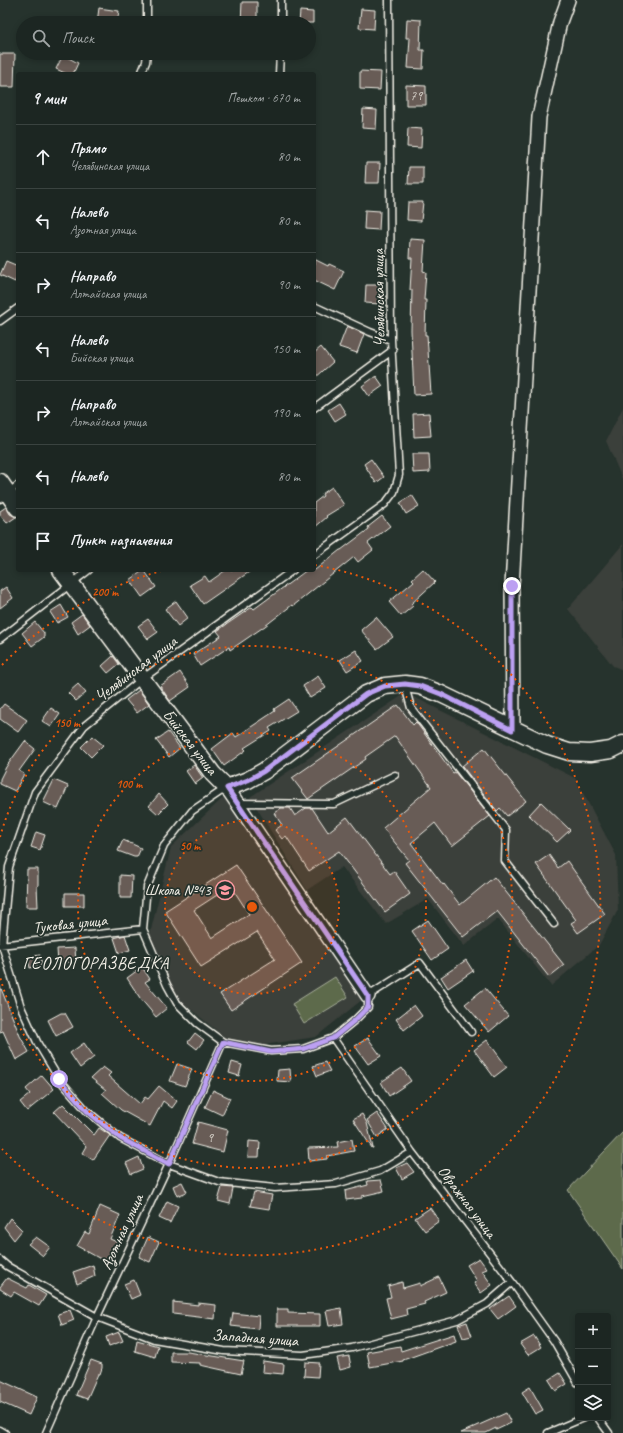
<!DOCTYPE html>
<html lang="ru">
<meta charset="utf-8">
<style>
:root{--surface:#1c2622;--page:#29322f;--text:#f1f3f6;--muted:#a0a5a5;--line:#3a4340}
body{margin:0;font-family:Caveat,sans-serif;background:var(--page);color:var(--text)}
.controls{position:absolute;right:12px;bottom:12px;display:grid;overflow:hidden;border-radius:4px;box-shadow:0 2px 6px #0003}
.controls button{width:36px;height:36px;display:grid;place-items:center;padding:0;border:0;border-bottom:1px solid var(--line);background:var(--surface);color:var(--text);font:20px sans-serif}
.stop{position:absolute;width:12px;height:12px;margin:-9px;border:3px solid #bca0f2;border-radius:50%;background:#fff}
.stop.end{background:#bca0f2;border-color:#fff;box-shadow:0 1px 4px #0008}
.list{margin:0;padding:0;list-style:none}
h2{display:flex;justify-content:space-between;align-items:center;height:52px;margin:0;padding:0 16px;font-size:17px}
h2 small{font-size:13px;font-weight:400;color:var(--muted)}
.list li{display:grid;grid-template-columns:26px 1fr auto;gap:12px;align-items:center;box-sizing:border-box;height:64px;padding:0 16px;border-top:1px solid var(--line)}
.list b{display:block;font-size:15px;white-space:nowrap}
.list p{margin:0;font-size:13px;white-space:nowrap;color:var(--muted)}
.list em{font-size:13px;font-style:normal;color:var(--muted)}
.icon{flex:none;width:22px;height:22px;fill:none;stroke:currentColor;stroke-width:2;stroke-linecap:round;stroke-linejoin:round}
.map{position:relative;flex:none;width:623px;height:1433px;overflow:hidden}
.search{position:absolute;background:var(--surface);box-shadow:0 2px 6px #0003;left:16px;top:16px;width:300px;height:44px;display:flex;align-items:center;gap:10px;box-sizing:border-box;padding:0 14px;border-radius:22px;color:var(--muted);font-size:15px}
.panel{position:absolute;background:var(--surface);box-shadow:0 2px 6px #0003;left:16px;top:72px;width:300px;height:500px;border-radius:4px}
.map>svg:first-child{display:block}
.built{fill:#3a3f3a}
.green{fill:#5d6b4c;stroke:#a8ae9a}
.building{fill:#675b57;stroke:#f4f1e8;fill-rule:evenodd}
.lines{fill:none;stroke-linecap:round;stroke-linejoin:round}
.service-casing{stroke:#f4f1e8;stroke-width:9}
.minor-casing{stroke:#f4f1e8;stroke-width:16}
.tertiary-casing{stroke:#f4f1e8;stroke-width:19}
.service{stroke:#26332d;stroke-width:6}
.minor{stroke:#26332d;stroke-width:13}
.tertiary{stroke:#26332d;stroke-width:16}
.route{stroke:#bca0f2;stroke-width:5}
.ring{fill:none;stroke:#e8590c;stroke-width:2;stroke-dasharray:2 4}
.labels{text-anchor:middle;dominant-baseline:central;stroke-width:3.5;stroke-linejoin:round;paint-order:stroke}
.number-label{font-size:14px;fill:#d1ccc4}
.street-label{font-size:16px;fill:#f4f1e8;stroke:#26332d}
.poi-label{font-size:16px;fill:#f4f1e8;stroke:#26332d;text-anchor:end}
.neighbourhood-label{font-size:17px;letter-spacing:1px;fill:#f4f1e8;stroke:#26332d}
.centre{fill:#e8590c;stroke:#26332d;stroke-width:2}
.ring-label{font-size:12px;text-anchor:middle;font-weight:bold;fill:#e8590c;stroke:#26332d;stroke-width:3.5;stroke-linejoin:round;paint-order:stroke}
</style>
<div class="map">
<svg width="623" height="1433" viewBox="0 0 623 1433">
<rect width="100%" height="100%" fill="#26332d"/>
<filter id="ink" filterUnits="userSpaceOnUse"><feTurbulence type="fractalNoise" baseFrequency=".025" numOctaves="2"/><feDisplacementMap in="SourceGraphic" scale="8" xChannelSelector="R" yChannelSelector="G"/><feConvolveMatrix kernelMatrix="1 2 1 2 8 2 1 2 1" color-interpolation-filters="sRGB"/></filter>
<g filter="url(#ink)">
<path class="built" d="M623,407V481L606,441Z
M623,544V670L613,666L568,609Z
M406,693L575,778L616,855L618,910L599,945L551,986L498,919L464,946L428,899L386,924L342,867L307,890L250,797Z
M226,795L363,999L316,1037L263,1045L229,1041L177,998L150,934L171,847Z"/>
<path class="green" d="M335,977L348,997L304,1024L292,1004Z
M623,1132V1269L568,1190Z"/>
<path class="building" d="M242,2H257V23H241Z
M99,8L119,11L117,23H97Z
M361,9L375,10L374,29L359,28Z
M300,11L313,12V23H299Z
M407,19L421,20L420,50H424L423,69L408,68L410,38H406Z
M0,54H15L14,87H0Z
M63,55L78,63L73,74H67L56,69Z
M360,71L381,72L380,90L360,89Z
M406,85L426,86V105H406Z
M363,109L377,110L376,129L362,128Z
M408,128L422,129L421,148L407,147Z
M366,163H380L379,183H365Z
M409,167H423V184H408Z
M408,202H423L421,221L407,220Z
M365,210L380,211L379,230L364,229Z
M410,239L425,240L423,271L426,272L424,300H426L425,335H427L431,394L414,395L411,330L412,290H410L412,258H409Z
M314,259L328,266L329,264L344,271L335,290L314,280Z
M6,261L18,266V275L15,282L0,275Z
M366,285H381L380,304L365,303Z
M347,326L364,334L357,353L339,347Z
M321,347L333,362L314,379V353Z
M376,376L383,386L369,396L362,386Z
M339,403L346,414L335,421L328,410Z
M429,413L431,436L414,437L413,414Z
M412,454H429L430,472L413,473Z
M371,459L384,477L376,483L364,464Z
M332,487L344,505L326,516L327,517L314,528V503L323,496L322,494Z
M412,495L419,506L406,514L400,503Z
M6,507L10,514L16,517L7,523L0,515V511Z
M382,516L390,526L368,543L373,550L358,562L354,557L293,606L292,605L265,626L230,650L229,647L200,666L193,654L221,636L217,631L252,607L254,609L307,570H315L340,550H341L369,529L368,527Z
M423,569L435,582L411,604L413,606L401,616L389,602L414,581L412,579Z
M144,570L156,587L142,597L130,580Z
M226,570H252L203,604L190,585L205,576L209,582Z
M6,587L13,598L0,608V591Z
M176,601L188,618L178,626L165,609Z
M61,605L68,617L57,623L50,612Z
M82,614L90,625L78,634L71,622Z
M376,617L393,637L377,649L361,630Z
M148,619L158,632L148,639L138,626Z
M35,622L44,633V637L32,646L22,633Z
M356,650L363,661L347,671L340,660Z
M113,656L119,664L108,673L102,666Z
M180,672L190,687L170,701L160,686Z
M318,676L326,688L310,698L303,686Z
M78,684L86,693L76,701L68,693Z
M139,690L149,704L137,713L126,700Z
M289,699L297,711L269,728L271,731L244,748L246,750L224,766L212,749L233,733L236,737L275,711L274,709Z
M4,704L27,720L18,732L0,719V709Z
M398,705L413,725L416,722L453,773L455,772L490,816L452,846L435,823L411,843L443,885L444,884L460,905L494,877L564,965L549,977L497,911L463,937L405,863L409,860L383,828L431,787L395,736L365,757L366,759L308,799L292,778Z
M51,708L60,714L51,727L42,721Z
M168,732L180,748L169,757L156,740Z
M92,736L103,745L91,757L81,747Z
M25,741L35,749L19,771L24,774L15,791L0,784V779L6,767Z
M484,748L526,801L507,816L500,808L497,811L462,766Z
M194,765L203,778L195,784L186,771Z
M54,780L68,786L58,809L43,802Z
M159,794L168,804L158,814L149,806Z
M541,802L570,830L557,842L529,815Z
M281,808H290L295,816L306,808H312L328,832L347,817L390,874L394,871L410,894L385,912L339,851L309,871L286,836L282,839L275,830L282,825L274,813Z
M36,832L45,835L40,850L31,847Z
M123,840L141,848L137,857H134L118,851Z
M549,855L558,868L567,861L605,914L578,933L571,923L576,920L536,864Z
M236,865L302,963L231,1010L220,994L275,959L257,932L201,967L165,911ZM231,886L249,914L212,938L194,910Z
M27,869H38V886H37L38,907H26Z
M120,875L132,876L131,898H120Z
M65,893H84V906H65Z
M428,920L448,949L432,960L412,931Z
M125,935L130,950L119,953L114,938Z
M75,948L76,962L58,963L57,949Z
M40,955L42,965L30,968L28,957Z
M466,960L473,971L448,988L441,977Z
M142,967L150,979L145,982L167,1008L156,1017L140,998L127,978Z
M0,986L20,1036L29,1052L16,1060L3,1031L0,1032Z
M485,988L508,1016L489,1032L465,1004Z
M414,1005L422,1016L404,1030L396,1019Z
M61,1013H65L73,1027L56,1036L48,1020Z
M195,1033L204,1040L197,1049L188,1042Z
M368,1038L381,1056L368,1064L355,1046Z
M487,1040L507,1067L494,1077L474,1050Z
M84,1043L94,1057L80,1068L70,1053Z
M232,1062L242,1065L239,1076L229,1073Z
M325,1062L330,1071L317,1076L313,1066Z
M177,1064L192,1069L185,1086L170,1081Z
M103,1067L111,1073L108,1076L140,1104L145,1097L148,1099L159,1086L177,1101L172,1108L163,1101L150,1126L121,1110L102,1093L106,1090L91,1078Z
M402,1068L411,1081L389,1096L381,1082Z
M290,1069L291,1082L277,1081L278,1070Z
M42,1075L54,1089L27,1111L20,1102L30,1094L26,1089Z
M213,1090L230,1098L222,1115L205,1107Z
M63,1104L94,1135L99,1128L110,1135L93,1160L82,1153L86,1146L54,1112Z
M377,1113L388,1129L377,1137L367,1120Z
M362,1114L367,1123L373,1148H372L353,1119Z
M198,1122L228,1130L223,1152L192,1144Z
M352,1139L354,1151L327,1156V1159L309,1161L308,1148L338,1147L337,1142Z
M249,1141L260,1142L259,1157H248Z
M139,1157L143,1169L131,1174L126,1163Z
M407,1163L414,1172L402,1179L396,1168Z
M381,1180L384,1191L362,1196V1198L346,1200L345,1191L368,1185L367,1181Z
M182,1182L187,1192L177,1196L173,1186Z
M222,1187L233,1188L230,1204L218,1201Z
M254,1192L272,1195L269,1209L250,1206Z
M167,1201L178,1206L170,1223L159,1218Z
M100,1206L120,1215L110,1239L117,1242L106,1262L77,1246L85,1232L89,1234Z
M430,1208L439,1221L425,1231L415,1218Z
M10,1218L22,1230L14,1240L4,1227Z
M36,1237L50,1247L43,1256L28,1244Z
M148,1237L159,1242L150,1262L139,1257Z
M479,1258L487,1269L482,1271L492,1285L481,1293L474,1283L477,1281L467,1265Z
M93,1265L95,1276L77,1284L73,1272Z
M439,1277L446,1292L424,1302L425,1304L406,1309L407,1315L391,1319L386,1298L391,1297L388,1286L402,1282L403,1288L420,1283V1286Z
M7,1278L27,1288L29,1285L46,1295L39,1306L14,1292L11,1296L0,1289V1287Z
M134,1280L140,1295L131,1299L124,1284Z
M509,1296L516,1306L498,1319L490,1309Z
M173,1302L198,1305V1303L216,1305L215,1319L173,1314Z
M341,1308L343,1324L329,1326L326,1311Z
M277,1309H288V1313L320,1314V1326H277Z
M70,1310L74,1320L62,1325L58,1314Z
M233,1313L259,1316L258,1329L231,1326Z
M467,1322L472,1336L463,1338L458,1325Z
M119,1332L123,1341L109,1346L106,1337Z
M454,1334L456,1341L403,1360V1361L370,1367L367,1352L400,1346L401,1351Z
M534,1336L541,1347L528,1355L520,1344Z
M137,1340L158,1346L155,1357L135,1351Z
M171,1352H188L244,1361L241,1374L200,1365V1363L171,1362Z
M349,1356L351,1367L340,1370L337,1358Z
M91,1360L102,1364V1368L100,1374H98L87,1399L76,1395Z
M263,1361L284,1364L283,1374L262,1372Z
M305,1362L319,1363L318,1377L304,1376Z
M560,1373L567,1384L556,1391L549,1380Z
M0,1380L37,1397L29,1415L0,1402Z
M530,1387L543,1410L535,1414L522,1392Z
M506,1413L511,1423L496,1430V1428L486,1433H461Z"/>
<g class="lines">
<defs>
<path id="service" d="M147,0V23
M281,0V23
M141,74L146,62L147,53
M279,74L280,53
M314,306L370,332L391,340
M0,321L18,308
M314,408L393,350
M0,499L18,485
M314,555L385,504L394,492L399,475L391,340L389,0
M293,570L142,679L84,726L35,792L9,867L2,945L21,1007L38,1044L59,1079L87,1111L120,1138L169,1164L219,1182L275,1188L336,1184L380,1171L412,1152
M0,639L89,570
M405,686L411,708L506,830L505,861L554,924
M226,788L192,811L164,846L147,887L143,929L167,985L177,1003L197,1023L223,1042L271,1051L303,1049L333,1038L355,1020L368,1007V996L420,963L471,1032
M238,803L334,804L395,775
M0,945L143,929
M333,1038L412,1152L512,1282L554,1341L578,1383
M0,1260L7,1266L97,1317L154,1339L224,1351L303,1355L352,1348L457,1320L487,1304L512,1282
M598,1418L609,1433
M0,1430L5,1433
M46,1433L97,1317L169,1164L223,1042
M548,1433L583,1418"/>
<path id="minor" d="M513,730L512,586L539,117L560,22L568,0
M227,788L368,996"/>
<path id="tertiary" d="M0,482L18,508
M61,570L213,774L227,788L248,780L264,771L366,694L385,686L405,684L420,686L441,694L547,745L569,752L590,753L611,750L623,744"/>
</defs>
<use href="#service" class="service-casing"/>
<use href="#minor" class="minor-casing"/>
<use href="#tertiary" class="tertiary-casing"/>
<use href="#service" class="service"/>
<use href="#minor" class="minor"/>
<use href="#tertiary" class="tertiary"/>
</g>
</g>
<g class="lines" filter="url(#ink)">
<path class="route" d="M59,1079L87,1111L120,1138L169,1164L223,1042L271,1052L303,1049L333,1038L355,1020L368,1007V996L227,788L248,780L264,771L366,694L385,686L405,684L420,686L441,694L512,730V586"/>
</g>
<circle cx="252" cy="907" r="87" fill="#e8590c" fill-opacity=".12"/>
<g class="ring">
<circle cx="252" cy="907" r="87"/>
<circle cx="252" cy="907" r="174"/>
<path d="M0 837A261 261 0 1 1 0 977"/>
<path d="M2 665A348 348 0 0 1 165 570M315 565A348 348 0 1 1 2 1149"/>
</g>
<defs>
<symbol id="school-ring" viewBox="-11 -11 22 22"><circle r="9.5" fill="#26332d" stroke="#ff9aa2" stroke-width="1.5"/><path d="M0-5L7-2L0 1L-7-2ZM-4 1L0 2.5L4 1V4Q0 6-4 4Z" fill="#ff9aa2"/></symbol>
</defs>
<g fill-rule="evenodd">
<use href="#school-ring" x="214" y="879" width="22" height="22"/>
</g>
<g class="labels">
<g class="number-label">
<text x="416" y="95">79</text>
<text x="210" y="1137">9</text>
</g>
<g class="street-label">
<text transform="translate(379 298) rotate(-91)">Челябинская улица</text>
<text transform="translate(136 669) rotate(-37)">Челябинская улица</text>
<text transform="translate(190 742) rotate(52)">Бийская улица</text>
<text transform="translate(70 924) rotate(-6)">Туковая улица</text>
<text transform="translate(467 1202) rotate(53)">Овражная улица</text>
<text transform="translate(122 1232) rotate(-65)">Азотная улица</text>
<text transform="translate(255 1338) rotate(4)">Западная улица</text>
</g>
<g class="poi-label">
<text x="211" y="890">Школа №43</text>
</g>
<g class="neighbourhood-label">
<text x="96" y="963">ГЕОЛОГОРАЗВЕДКА</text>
</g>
</g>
<circle cx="252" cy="907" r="6" class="centre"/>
<g class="ring-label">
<text x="105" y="596">200 m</text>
<text x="67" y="727">150 m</text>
<text x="129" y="788">100 m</text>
<text x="190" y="850">50 m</text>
</g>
</svg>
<div class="controls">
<button>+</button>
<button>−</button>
<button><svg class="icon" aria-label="layers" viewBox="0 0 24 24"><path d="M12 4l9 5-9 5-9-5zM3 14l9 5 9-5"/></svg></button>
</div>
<div class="stop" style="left:59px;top:1079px"></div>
<div class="stop end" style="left:512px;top:586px"></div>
<div class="search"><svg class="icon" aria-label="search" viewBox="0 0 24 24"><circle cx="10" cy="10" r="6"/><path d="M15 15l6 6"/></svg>Поиск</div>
<section class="panel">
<h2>9 мин<small>Пешком · 670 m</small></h2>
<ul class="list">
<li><svg class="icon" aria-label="ahead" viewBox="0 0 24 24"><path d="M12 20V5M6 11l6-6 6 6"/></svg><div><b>Прямо</b><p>Челябинская улица</p></div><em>80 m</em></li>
<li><svg class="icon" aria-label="left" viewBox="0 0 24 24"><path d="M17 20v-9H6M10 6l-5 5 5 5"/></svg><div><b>Налево</b><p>Азотная улица</p></div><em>80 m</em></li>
<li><svg class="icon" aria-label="right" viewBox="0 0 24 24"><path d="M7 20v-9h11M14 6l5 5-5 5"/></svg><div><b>Направо</b><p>Алтайская улица</p></div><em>90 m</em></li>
<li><svg class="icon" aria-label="left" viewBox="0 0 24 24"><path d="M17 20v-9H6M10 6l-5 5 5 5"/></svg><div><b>Налево</b><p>Бийская улица</p></div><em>150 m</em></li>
<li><svg class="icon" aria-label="right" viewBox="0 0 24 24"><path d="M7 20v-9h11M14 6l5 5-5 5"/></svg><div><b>Направо</b><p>Алтайская улица</p></div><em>190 m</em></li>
<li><svg class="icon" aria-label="left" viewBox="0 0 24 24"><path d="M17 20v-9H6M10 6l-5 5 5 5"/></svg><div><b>Налево</b></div><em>80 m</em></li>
<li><svg class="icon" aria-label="arrive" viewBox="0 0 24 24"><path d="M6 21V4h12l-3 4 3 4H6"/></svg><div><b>Пункт назначения</b></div></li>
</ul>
</section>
</div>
